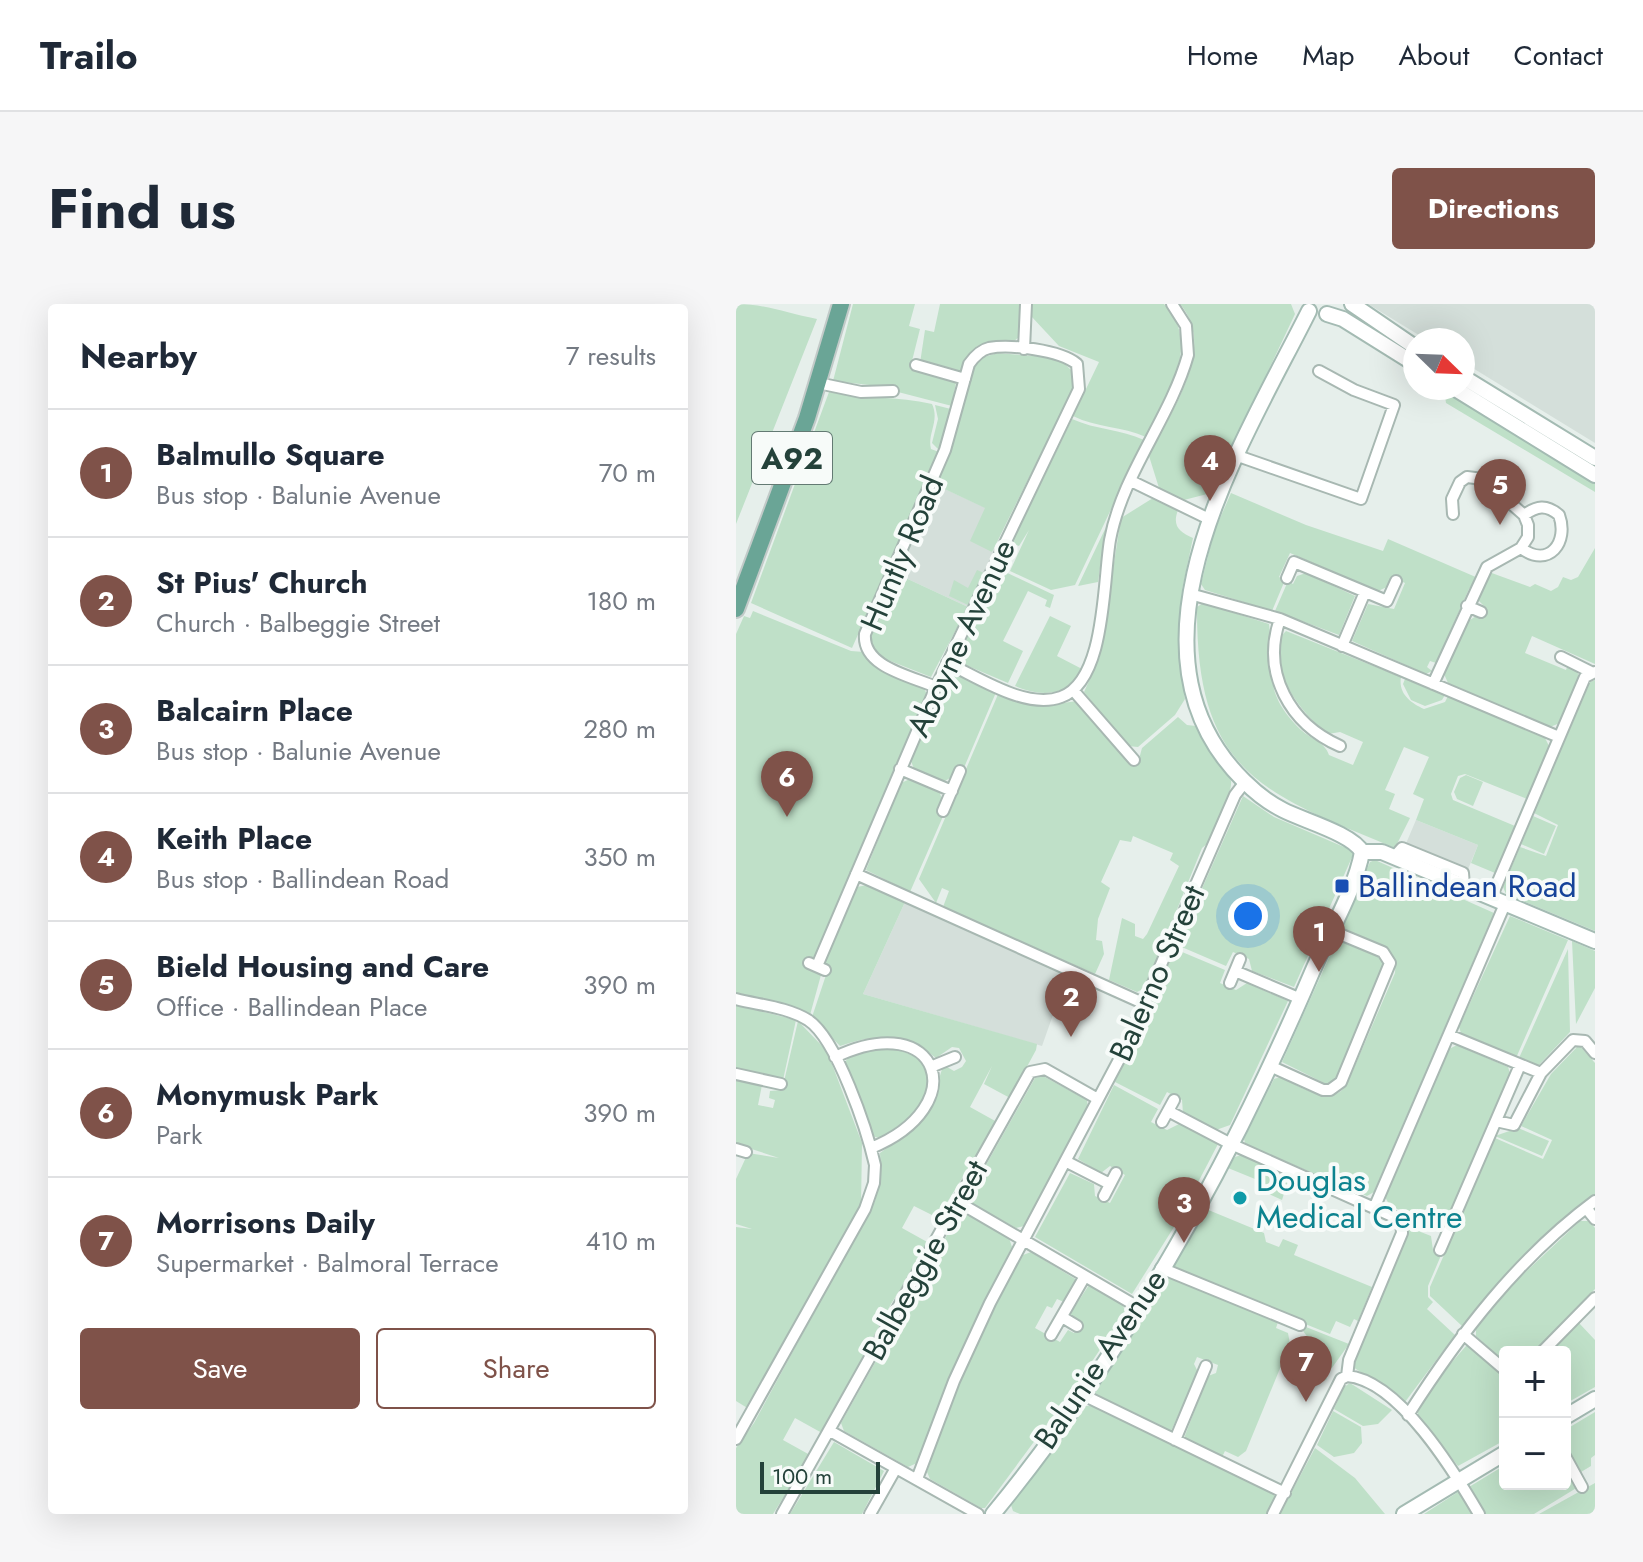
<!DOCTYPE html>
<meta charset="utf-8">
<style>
:root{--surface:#fff;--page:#f6f6f7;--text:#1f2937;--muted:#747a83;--line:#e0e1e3;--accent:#7f5249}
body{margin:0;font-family:Jost,sans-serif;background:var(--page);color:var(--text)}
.controls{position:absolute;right:24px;bottom:24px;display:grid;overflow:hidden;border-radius:8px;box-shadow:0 8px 32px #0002}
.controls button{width:72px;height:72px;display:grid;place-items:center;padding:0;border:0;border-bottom:2px solid var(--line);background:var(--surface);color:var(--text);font:40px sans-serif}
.compass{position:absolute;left:667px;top:24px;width:72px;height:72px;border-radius:50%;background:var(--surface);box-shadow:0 8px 32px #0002;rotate:113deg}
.scale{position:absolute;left:24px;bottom:20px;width:120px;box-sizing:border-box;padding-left:8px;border:4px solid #24423a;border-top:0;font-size:22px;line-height:28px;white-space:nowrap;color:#24423a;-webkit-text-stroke:6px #f7fbf9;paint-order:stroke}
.you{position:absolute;left:512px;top:612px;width:28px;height:28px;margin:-20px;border:6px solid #fff;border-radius:50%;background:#1a73e8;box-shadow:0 0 0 12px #1a73e833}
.badge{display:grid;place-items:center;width:52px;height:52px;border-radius:50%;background:var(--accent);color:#fff;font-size:26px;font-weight:700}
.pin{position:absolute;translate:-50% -66px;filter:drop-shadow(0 2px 4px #0008)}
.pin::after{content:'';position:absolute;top:42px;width:28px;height:24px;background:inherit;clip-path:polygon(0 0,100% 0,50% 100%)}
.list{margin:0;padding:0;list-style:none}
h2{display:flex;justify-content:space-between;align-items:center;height:104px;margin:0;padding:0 32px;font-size:34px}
h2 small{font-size:26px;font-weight:400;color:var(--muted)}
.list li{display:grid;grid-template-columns:52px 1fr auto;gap:24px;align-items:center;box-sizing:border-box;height:128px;padding:0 32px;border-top:2px solid var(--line)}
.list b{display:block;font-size:30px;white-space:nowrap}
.list p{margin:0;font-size:26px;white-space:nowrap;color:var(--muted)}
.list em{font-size:26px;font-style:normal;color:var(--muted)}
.actions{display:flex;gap:16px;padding:24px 32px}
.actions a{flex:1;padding:18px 0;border:2px solid var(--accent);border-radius:8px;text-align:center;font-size:28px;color:var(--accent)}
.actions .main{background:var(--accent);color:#fff}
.map{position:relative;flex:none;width:859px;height:1210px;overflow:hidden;border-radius:8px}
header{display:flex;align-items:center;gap:48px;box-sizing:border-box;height:112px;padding:0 40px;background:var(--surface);border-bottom:2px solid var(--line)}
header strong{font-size:38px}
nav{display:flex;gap:44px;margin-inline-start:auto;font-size:28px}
.intro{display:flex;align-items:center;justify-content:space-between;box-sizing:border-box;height:192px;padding:0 48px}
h1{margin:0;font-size:56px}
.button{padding:20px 36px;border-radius:8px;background:var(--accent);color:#fff;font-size:28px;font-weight:700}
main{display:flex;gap:48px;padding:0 48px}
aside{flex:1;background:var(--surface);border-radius:8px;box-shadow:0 8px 32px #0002}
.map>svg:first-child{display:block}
.built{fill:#d4dfda}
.green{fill:#bfe0c8}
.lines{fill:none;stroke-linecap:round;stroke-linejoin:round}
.street-casing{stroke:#a8b8b2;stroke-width:14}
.secondary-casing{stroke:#a4bbb3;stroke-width:18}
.primary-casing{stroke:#c2cac8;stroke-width:20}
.street{stroke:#fff;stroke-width:10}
.secondary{stroke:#fff;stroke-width:14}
.primary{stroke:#6aa596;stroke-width:16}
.transit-dot{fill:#1a4fb4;stroke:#f7fbf9;stroke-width:3}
.culture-dot{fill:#0f9aa8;stroke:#f7fbf9;stroke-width:3}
.labels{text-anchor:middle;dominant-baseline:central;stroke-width:8;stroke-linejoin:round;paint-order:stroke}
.shield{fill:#f7fbf9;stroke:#637a73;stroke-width:2}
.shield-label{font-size:30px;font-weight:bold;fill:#24423a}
.street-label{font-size:32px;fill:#24423a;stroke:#f7fbf9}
.transit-label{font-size:32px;fill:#164399;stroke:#f7fbf9;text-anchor:start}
.culture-label{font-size:32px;fill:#0d838f;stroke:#f7fbf9;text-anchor:start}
</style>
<header>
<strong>Trailo</strong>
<nav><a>Home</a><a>Map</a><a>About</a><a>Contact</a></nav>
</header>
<div class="intro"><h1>Find us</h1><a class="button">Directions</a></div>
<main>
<aside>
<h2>Nearby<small>7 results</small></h2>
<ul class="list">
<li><span class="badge">1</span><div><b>Balmullo Square</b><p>Bus stop · Balunie Avenue</p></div><em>70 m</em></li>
<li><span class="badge">2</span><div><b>St Pius' Church</b><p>Church · Balbeggie Street</p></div><em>180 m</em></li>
<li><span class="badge">3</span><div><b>Balcairn Place</b><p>Bus stop · Balunie Avenue</p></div><em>280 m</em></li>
<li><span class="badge">4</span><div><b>Keith Place</b><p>Bus stop · Ballindean Road</p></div><em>350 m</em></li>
<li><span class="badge">5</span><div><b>Bield Housing and Care</b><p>Office · Ballindean Place</p></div><em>390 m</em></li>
<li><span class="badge">6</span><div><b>Monymusk Park</b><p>Park</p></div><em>390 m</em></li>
<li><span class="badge">7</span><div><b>Morrisons Daily</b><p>Supermarket · Balmoral Terrace</p></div><em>410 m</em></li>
</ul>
<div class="actions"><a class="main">Save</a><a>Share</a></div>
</aside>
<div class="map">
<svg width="859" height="1210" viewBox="0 0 859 1210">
<rect width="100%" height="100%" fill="#e6efeb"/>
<path class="built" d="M632,0H859V139L727,58V36H691Z
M200,181L272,214L232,303L161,270Z
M680,516L742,541L728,575L666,549Z
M169,598L198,608L331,671L306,742L127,690Z"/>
<path class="green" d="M0,0C30,0 50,9 81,15L0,220Z
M117,0H179L173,22L184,25L174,65L220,78L216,102L162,88L161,84L97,77Z
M204,0H285L283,33L276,39L241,42L223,69L184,59L189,26L198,28Z
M296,0H428C467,41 430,91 410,133C386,122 361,124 337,112L363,58L323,42L295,12Z
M444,0H555L559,10L492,152L480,147L477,151L490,158L475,189L448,196L423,184L413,152C434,108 482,45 444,0Z
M262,49L323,54L338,69V83L256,248L234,237L249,204L200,181L215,145L238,63L244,54Z
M708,86L859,179V188L710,99Z
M93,88C128,95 162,92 196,100C204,117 191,130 195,145L203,148L116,344L15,299Z
M199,101L215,105L203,146L196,139L202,115Z
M336,115C360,126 385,125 408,136L339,281L315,286L274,267L293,226L283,242L276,239Z
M495,189L570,221L647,247L652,235L742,274L733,285L700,359L694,357L691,363L696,367L690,370L616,337L632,300L658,305L669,279L656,273L651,283L642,287L554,249L543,273L549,276L536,307L469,286L465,280L478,228Z
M417,194L442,206C436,222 443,228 457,234L446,286L442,341L449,395L439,411L402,443L392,442L348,388L363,355L385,214Z
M370,223L362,278L342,282Z
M859,244V360L796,332L789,349L830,366L831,363L841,367L843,373L824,419L814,423L712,379L708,370L731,318L740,312L745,314L749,303L742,296L753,268L794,283L799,280L815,287L822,283L827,273L835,276L842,273Z
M263,265L318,291L314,304L309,302L311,296L292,287L267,337L287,347L272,379L225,359L221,351Z
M241,266L248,269L232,301L213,292L218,276L232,284Z
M570,269L619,292L603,331L539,307L552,277L557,280L561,272Z
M161,270L232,303L195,373L144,353L134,340V331Z
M467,299L533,320C539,367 525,387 565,426C575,435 589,438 593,451L617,461L627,438L604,428L592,430C567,413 522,354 550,327L665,373C662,390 675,399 688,405L709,398L712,392L809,434L813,442L791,495L729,470L722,472L715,490L717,496L779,522L759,569L735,559L742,541L680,516L688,495L677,490L693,453L668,443L649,486L659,490L653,505L674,514L659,544C523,488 460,467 461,303Z
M17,307L115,347L128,348L137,361L187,383L191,390L79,653H73L68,663L85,671L74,711L54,702L0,690V330L8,312L14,314Z
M314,312L335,322L321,352L348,366C331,393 305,393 279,382Z
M216,369L261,386L227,466L221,463L216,473L207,478L178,465L175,457L211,372Z
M669,375L709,391L706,396L689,402L675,396L667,380Z
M859,376V627L770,590L767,583L784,543L810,552L822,521L798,509L854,378Z
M263,388L306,402L341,397L396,462L403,455L406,444L442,413L451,421L460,422C466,435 493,469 495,477C497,489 477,526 472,539L466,544L409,684L401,688L373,676L386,614L399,620V632L407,635L411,630L443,562L434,556L437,549L397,532L395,538L384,536L365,578L374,584L362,615L360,636L366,637L368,650L359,670L207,603L213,587L206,584L200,599L183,575Z
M730,471L747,478L737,502L721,495L718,488L724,474Z
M174,475L203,487L206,495L201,507L208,510L174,588L130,566L165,479Z
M507,492L538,513L615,546L617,551L558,683L516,667L513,655L497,648L490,662L441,641Z
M797,512L820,522L808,550L785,540Z
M639,556L758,609L638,888L631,892L525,847L509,839L508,835L538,775L544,773C564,782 596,805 611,780L659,669C662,634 624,641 606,622L634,558Z
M131,581L169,598L127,690L301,740L300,746L274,794L248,780L256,762L234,803L261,818L207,905L206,916L178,902L166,924L193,939L155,1000L86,1129L59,1114L47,1136L74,1151L37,1210H0V1144L18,1119L139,897L145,872L144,849L180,823L194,805L206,765L211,763L218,767L226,763L230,757L223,744L216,743L200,754C170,729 140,729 104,742L76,713L93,662L89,659L121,583Z
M774,612L832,636L780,754L725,729L723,723Z
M604,637L647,655L649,660L599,776L592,781L546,758L600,638Z
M836,637L859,647V684L840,720Z
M439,645L489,666L484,679L500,686L511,679L552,697L494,821L480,826L447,809L446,796L431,788L424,801L379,778Z
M832,645L834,728L801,763L783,754Z
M0,701L60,716L47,776L0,765Z
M62,717L91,747L126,839L125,903L13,1105L0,1097V923L16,925L0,920V875L12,849L43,854L0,840V775L26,781L22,801L37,804L39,796L33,794L34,787L46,786Z
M721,741L772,763L774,769L709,919L700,921L654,902L649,893L713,745Z
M843,741L859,759V891L784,956L726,1022L694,992V983L759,834L807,855L816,836L785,822L815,770Z
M147,743C170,748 187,750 193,775C187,805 168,820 143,834L136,832L107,760L116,750Z
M307,772L351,796L352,804L288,922L280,924L235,899L233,891L299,774Z
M378,781L422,805L415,818L431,826L443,820L482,840L443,915L396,990L299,933L334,869L358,880L359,892L374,899L389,871L374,862L365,869L342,855Z
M782,824L813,837L806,852L759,832Z
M505,851L553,874L546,896L524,886L519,875L492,864L499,853Z
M470,905L528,929L530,938L543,943L547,935L562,941L558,951L636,983L622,1017L618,1015L614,1023L600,1017L594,1030L441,968L438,961Z
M228,909L273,934L276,943L224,1049L181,1159L172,1163L108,1127L105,1119L220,915Z
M844,917H853L859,924V985L797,1048H769V1058L740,1032V1025L779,978Z
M672,923L695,932L697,946L706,949L692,982V993L697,998L691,1005L719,1031L669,1098L617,1063Z
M295,948L341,976L328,998L321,995L316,1004L311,1002L299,1024L324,1038L332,1026L338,1029L344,1020L332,1013L353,981L387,1001L389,1008L343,1077L249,1204H245L194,1175L191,1168C216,1093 246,1018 287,951Z
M433,974L542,1018L540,1024L552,1029L554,1040L510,1147L502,1153L489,1147L486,1153L448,1134L472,1072L480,1069L482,1061L461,1053L458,1060L462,1068L435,1127L361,1093L359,1089L429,975Z
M843,1019L859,1036V1083L829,1100V1048H815Z
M570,1023L613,1040L593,1068L588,1055L567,1027Z
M566,1035L568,1046L578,1051L591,1075L581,1081L546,1066L558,1042Z
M730,1042H735L769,1073V1136L722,1162L682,1113V1108L702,1074Z
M614,1079L656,1106L642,1120L627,1122L598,1105L608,1083Z
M350,1102H359L538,1189L539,1195L533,1210H284L277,1207L275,1201Z
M597,1107L625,1123L626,1139L618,1149L598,1153L581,1141Z
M859,1108V1151L855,1154V1162L845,1168L829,1143V1126Z
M98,1138L148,1167L126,1210H54Z
M579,1144L619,1174L649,1210H544Z
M769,1161V1180H829V1162L842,1183L798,1210H748L733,1183Z
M859,1179V1210H803Z
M722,1188L738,1210H688Z"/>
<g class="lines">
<defs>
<path id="street" d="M288,45L290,0
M180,61L229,75
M82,79L125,88L157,87
M502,152L625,195L658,101L618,86L583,67
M395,177L473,215
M785,244C813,265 833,238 823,211C810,200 801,202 788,211
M551,274L558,258L651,297L660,277
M454,290L544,315L823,433
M731,302L745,308
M544,315C525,369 554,420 604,442
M606,342L629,288
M825,353L855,368
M211,359C242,373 290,406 325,393C370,377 367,277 374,236C386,170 434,115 452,51L450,22L436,0
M697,380L751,263L785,244L792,233V221L788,211L747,175L731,173L724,178L716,195L717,210
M337,386L398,456
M164,465L216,487
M207,507L224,467
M658,553L666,544L727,569L728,582
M120,570L409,700
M755,594L849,373L859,368
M73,659L89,666
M81,662L200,383L343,85L341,60C324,46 274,40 253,44C244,46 238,53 233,60L209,146L129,330C126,363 175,372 200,383
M499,667L565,695
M494,679L504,655
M0,695C23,701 51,703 72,716C101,735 131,826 139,861L138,879L129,905L0,1135
M713,731L805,769L837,736L849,737L859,749
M99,753C204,703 238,802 135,844
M197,762L219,753
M534,762L587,786H594L605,778L654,659L647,648L594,626
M0,770L45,780
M432,807L495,840L665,916L666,929L613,1056L611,1072C663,1076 719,1169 743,1210
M760,817L778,821L805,769
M426,818L438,796
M0,845L10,848
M331,858L374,880
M368,892L380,869
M222,898L402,1003
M639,902L769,600
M850,904L859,915
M704,946L784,761
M425,964L564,1021
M326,1013L341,1022
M727,1030L769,1066
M315,1031L349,972
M806,1048L859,994
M345,1090L549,1189
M672,1111C723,1031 782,954 859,897
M94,1127L242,1210
M439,1136L470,1062
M829,1152L846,1183
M181,1175L218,1077L254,999L386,750L499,491L509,478
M46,1210L294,768L309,765L362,795
M134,1210L160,1164
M537,1210L605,1075L611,1072"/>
<path id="secondary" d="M616,0L679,43
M573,7C507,139 374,345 508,477C519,488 533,499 547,506C566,516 617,530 626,548
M591,10L607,15L679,60
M727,73L859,154
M718,84L859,171
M626,548H646L859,637
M829,1113L859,1095
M257,1210C390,1048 495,858 577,666C592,631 620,584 626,548
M668,1210L769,1149"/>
<path id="primary" d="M0,305L71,114L105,0"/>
</defs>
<use href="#street" class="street-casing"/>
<use href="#secondary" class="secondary-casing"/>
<use href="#primary" class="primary-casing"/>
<use href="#street" class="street"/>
<use href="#secondary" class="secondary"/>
<use href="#primary" class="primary"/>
</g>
<rect class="transit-dot" x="598" y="574" width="16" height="16" rx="4"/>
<circle class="culture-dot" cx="504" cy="894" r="8"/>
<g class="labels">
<rect class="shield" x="16" y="128" width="80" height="52" rx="6"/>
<g class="shield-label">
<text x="56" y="154">A92</text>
</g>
<g class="street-label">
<text transform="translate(166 249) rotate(-67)">Huntly Road</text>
<text transform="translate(225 334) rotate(-65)">Aboyne Avenue</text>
<text transform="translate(421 669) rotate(-66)">Balerno Street</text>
<text transform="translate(189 956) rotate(-61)">Balbeggie Street</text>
<text transform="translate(364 1055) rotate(-56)">Balunie Avenue</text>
</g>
<g class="transit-label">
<text x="622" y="582">Ballindean Road</text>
</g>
<g class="culture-label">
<text x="520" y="876">Douglas<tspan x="520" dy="37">Medical Centre</tspan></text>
</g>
</g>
</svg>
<div class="controls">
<button>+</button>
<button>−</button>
</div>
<svg class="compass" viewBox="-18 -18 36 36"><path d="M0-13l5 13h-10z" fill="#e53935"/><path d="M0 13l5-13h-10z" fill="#747a83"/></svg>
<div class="scale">100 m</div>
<div class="you"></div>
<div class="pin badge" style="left:583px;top:668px">1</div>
<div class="pin badge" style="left:335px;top:733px">2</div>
<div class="pin badge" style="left:448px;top:939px">3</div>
<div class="pin badge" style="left:474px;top:197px">4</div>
<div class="pin badge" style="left:764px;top:221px">5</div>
<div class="pin badge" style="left:51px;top:513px">6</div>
<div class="pin badge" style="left:570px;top:1098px">7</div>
</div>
</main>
